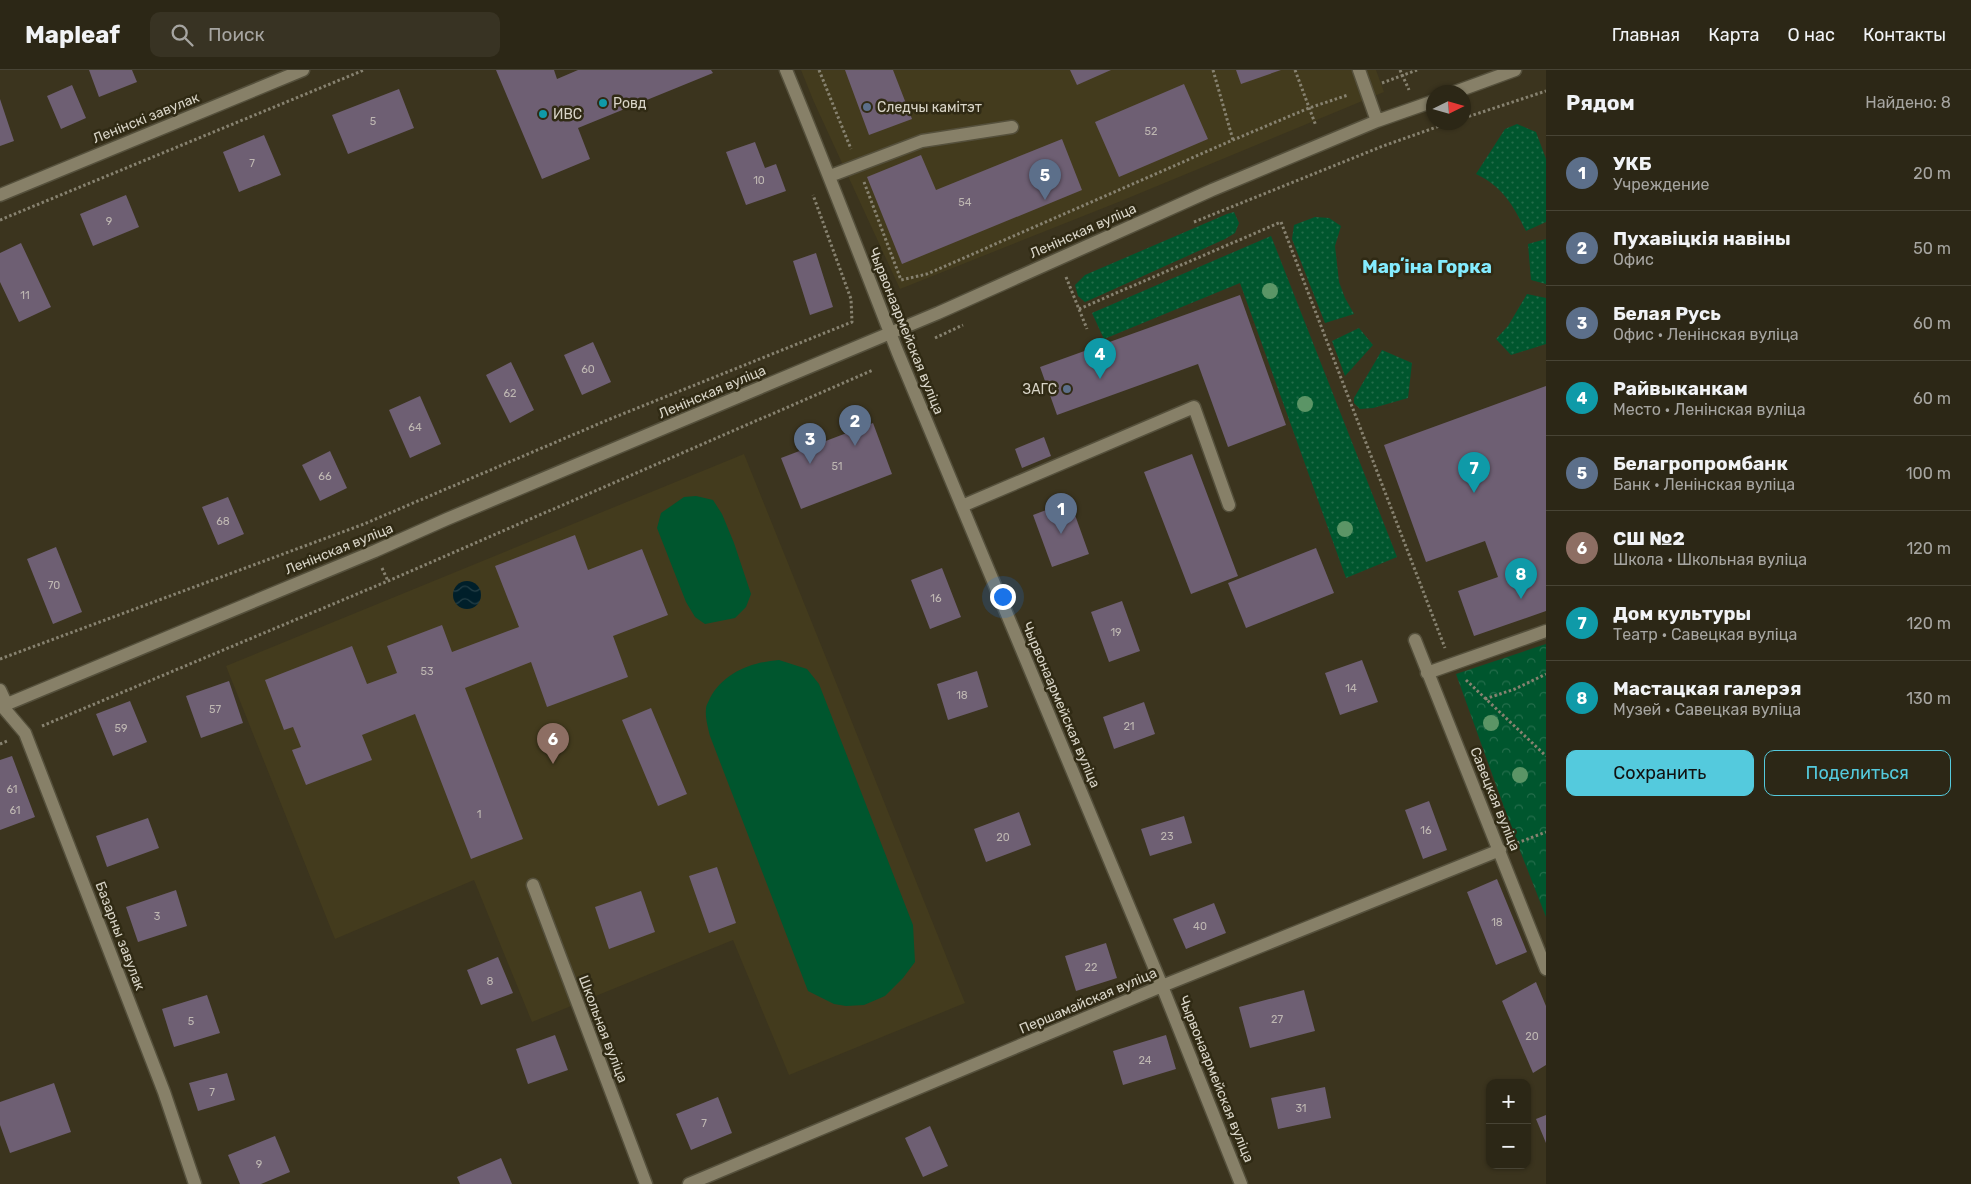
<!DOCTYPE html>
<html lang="ru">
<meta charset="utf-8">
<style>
:root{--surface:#2c2716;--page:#383323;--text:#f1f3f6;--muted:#a6a5a1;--line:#484435;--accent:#54cadd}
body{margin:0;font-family:Rubik,sans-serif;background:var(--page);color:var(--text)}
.controls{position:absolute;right:15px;bottom:15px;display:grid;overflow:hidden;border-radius:10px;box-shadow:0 1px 4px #0004}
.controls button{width:45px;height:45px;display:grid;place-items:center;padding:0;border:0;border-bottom:1px solid var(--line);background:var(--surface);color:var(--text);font:25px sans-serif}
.compass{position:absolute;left:1426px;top:15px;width:45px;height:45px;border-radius:50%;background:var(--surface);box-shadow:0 1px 4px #0004;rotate:85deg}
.you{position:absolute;left:1002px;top:526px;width:18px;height:18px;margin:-12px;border:4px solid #fff;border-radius:50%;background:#1a73e8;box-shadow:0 0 0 8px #1a73e833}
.badge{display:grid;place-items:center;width:32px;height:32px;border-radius:50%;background:var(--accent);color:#fff;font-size:16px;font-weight:700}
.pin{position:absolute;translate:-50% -41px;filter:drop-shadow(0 1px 2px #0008)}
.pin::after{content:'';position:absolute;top:26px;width:18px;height:15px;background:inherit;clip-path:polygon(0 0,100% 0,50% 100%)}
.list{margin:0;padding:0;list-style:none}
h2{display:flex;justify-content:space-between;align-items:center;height:65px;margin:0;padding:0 20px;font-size:21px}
h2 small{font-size:16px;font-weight:400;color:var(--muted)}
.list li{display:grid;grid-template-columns:32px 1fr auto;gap:15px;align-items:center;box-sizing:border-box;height:75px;padding:0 20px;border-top:1px solid var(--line)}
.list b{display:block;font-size:19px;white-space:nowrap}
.list p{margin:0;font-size:16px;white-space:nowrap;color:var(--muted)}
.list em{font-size:16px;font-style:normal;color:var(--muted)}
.actions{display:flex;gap:10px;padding:15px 20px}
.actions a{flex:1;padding:11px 0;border:1px solid var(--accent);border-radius:10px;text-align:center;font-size:18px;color:var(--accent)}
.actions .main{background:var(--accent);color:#111}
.icon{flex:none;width:28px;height:28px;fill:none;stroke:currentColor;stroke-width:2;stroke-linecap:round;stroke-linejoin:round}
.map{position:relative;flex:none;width:1546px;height:1114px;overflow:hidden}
header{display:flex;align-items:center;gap:30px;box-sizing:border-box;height:70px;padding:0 25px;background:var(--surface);border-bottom:1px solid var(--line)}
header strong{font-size:24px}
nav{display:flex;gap:28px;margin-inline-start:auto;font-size:18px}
.search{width:350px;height:45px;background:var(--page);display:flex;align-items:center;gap:12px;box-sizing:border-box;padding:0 18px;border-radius:10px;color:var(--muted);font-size:19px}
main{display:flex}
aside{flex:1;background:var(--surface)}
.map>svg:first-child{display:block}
.built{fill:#433b1d}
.grass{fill:url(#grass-dots)}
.park{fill:url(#park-crowns)}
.pitch{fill:#00562e}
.water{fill:url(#water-waves)}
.building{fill:#6e5f73}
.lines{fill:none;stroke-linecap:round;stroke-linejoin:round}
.minor-casing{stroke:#55503c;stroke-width:15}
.path{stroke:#878270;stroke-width:3;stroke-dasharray:2.5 2.5;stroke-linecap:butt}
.minor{stroke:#878068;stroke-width:12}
.tree{fill:#5b9566}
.culture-dot{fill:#0f9aa8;stroke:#302a14;stroke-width:2}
.service-dot{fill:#5c6f8a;stroke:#302a14;stroke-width:2}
.labels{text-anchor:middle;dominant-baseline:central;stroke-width:5;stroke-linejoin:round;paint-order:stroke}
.number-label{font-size:11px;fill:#beb7b2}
.poi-label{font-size:14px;fill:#d8d4c7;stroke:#302a14;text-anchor:start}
.street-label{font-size:14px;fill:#d8d4c7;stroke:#302a14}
.district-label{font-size:19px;font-weight:bold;fill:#84ecff;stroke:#302a14}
</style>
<header>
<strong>Mapleaf</strong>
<div class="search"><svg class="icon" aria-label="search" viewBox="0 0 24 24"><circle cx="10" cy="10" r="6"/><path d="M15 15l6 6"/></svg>Поиск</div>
<nav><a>Главная</a><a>Карта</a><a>О нас</a><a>Контакты</a></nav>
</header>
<main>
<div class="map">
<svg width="1546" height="1114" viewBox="0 0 1546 1114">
<defs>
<pattern id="grass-dots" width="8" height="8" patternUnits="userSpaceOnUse" patternTransform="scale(1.25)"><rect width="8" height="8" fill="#00562e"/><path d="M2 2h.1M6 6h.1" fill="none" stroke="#246d4b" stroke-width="1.8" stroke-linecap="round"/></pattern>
<pattern id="park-crowns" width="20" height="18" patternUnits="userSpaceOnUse" patternTransform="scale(1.25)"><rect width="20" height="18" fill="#00562e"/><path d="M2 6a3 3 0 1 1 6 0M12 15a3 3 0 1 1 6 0" fill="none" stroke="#246d4b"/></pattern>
<pattern id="water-waves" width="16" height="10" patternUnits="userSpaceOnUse" patternTransform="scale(1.25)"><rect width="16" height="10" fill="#001f2a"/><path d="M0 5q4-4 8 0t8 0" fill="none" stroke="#243f47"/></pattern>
</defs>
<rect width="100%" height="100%" fill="#3b341e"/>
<path class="built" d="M801,0H1376L1384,22L1121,131L900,219L814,32Z
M744,384L965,933L789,1005L733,870L532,952L474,810L335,869L226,596Z"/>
<path class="grass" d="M1517,54L1536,62L1546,89V152L1526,161C1513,135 1503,117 1476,104L1505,59Z
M1234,142L1239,153L1235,163L1225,169L1092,229L1085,232L1078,226L1075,215L1085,205L1227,144Z
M1315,147L1329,148L1341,156L1335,176L1339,212L1345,228L1354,244L1325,253L1292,169L1294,155Z
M1271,166L1397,487L1346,508L1240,213L1104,269L1092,243Z
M1546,169V214L1531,210L1528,174Z
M1527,224L1546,228V274L1511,285L1496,269L1508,256Z
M1359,258L1373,275L1345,306L1332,271Z
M1382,280L1412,293L1408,328L1373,338L1360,339L1354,333V328Z"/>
<path class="park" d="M1546,574V847L1517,773L1456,604Z"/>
<path class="pitch" d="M696,426L713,430L722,444L734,473L751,524L746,537L735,548L705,554L695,547L686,532L657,458L661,443L684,427Z
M779,590L807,599L819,614L913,855L915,892L903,908L885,926L864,935L846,936L834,934L808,921L710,666C708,658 705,647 706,639C706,635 709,631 710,628C724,602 752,592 779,590Z"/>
<path class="water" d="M453 525a14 14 0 1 1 28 0a14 14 0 1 1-28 0Z"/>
<path class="building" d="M89,0H132L137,12L99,27Z
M496,0H554L557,9L578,0H711L713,3L578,58L590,89L542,109Z
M845,0H893L912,49L869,65Z
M1070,0H1111L1077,15Z
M1236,0H1281L1241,14Z
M1184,14L1208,69L1119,107L1095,52Z
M72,15L86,48L61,59L47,26Z
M399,19L414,58L348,84L332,45Z
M0,29L14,71L0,76Z
M264,65L281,105L239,122L223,82Z
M1062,69L1082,120L902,194L867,107L921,85L936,120Z
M755,72L765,98L776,94L786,121L746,135L726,82Z
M126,125L139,157L93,176L80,144Z
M21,173L51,237L19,252L0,212V183Z
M816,183L833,237L810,245L793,191Z
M1240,225L1286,355L1228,377L1198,294L1057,345L1040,297Z
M593,272L611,312L582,325L564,285Z
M511,292L534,340L510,353L486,305Z
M1546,316V541L1474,566L1458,521L1498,507L1485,471L1426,492L1384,375Z
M420,326L441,374L410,388L389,340Z
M873,353L892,404L801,439L781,388Z
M1044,367L1051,386L1022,398L1015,379Z
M330,381L347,418L320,431L302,395Z
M1192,384L1238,506L1191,524L1144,402Z
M228,427L244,464L218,475L202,437Z
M1070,431L1089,484L1052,497L1033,445Z
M575,465L588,500L642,479L668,545L613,566L628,607L547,637L531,592L465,618L523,769L471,789L415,644L362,665L372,690L306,715L292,680L301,677L293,657L284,660L265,610L352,576L367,614L397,603L387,576L442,555L452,582L519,557L495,496Z
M56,477L82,542L53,554L27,489Z
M1316,478L1334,523L1246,558L1228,513Z
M942,498L961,547L930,559L911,510Z
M1122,531L1140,581L1109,592L1091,542Z
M1362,590L1378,632L1340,645L1325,603Z
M977,601L988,637L948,650L937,614Z
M229,611L243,653L201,668L186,626Z
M130,631L147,672L113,686L96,644Z
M1144,632L1155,664L1114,679L1103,647Z
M651,638L687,724L658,736L622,650Z
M12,686L35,747L0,760V690Z
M1429,731L1447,780L1423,789L1405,740Z
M1019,742L1031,775L986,792L974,759Z
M1184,746L1192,773L1150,786L1141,759Z
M148,748L159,778L107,797L96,766Z
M717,797L736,853L709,863L689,806Z
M1497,809L1527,882L1496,895L1467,822Z
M176,820L187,856L138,872L126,837Z
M641,821L655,862L609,879L595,837Z
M1214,833L1226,863L1186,879L1173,849Z
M1106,873L1117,908L1076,921L1065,886Z
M498,887L513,923L481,935L467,900Z
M1536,912L1546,936V995L1533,1003L1502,931Z
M1304,920L1315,961L1250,978L1239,937Z
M207,925L220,963L174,977L162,939Z
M555,965L568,1000L528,1014L516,979Z
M1166,965L1176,999L1123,1015L1113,981Z
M227,1003L235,1030L198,1041L189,1013Z
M54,1013L71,1062L10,1083L0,1055V1032Z
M1325,1017L1331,1048L1278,1059L1271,1028Z
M718,1027L732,1063L691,1080L676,1044Z
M1546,1045V1073L1536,1049Z
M930,1056L948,1096L923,1107L905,1068Z
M275,1066L290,1102L261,1114H240L228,1085Z
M501,1088L512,1114H460L457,1107Z"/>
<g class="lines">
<defs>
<path id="minor" d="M786,0C825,94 861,189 898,283L1162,916L1241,1114
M1359,0L1377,51
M1455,22L1515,0
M830,106L922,71L1012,57
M0,125L303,0
M962,436L1194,337L1229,435
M1415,570L1546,899
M1427,603L1546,561
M0,620L6,633
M2,636L25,663L164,1022L195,1114
M0,637L375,481L447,449L938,243L1212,120L1377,51L1434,31
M533,815L646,1114
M689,1114L1162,916L1500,780"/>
</defs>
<use href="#minor" class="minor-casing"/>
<path class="path" d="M819,0L851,79
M1213,0L1233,70
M1295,0L1316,56
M1400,0L1409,20
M1382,13L1417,0
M1464,48L1546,21
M864,112L901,210L927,204L1233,70L1309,38L1348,25
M0,150L364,0
M1194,152L1383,76L1451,52
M1066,207L1087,259
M1079,239L1281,152L1445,578
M935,268L963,255
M382,498L388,511
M0,589L364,454L610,349L852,252L851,229L813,125
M1466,610L1546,686
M1485,629L1515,619L1546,604
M42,656L388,511L873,300
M0,674L7,671
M1517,773L1546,762"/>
<use href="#minor" class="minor"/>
</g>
<g class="tree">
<circle cx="1270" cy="221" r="8"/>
<circle cx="1305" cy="334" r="8"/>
<circle cx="1345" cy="459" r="8"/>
<circle cx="1491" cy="653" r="8"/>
<circle cx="1520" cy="705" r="8"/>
</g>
<g class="culture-dot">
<circle cx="603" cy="33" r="5"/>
<circle cx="543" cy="44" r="5"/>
</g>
<g class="service-dot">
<circle cx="867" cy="37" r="5"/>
<circle cx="1067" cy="319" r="5"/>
</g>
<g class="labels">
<g class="number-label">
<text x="373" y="51">5</text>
<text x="1151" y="61">52</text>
<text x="252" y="93">7</text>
<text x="759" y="110">10</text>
<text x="965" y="132">54</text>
<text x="109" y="151">9</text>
<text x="25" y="225">11</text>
<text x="588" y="299">60</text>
<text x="510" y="323">62</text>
<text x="415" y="357">64</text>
<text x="837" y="396">51</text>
<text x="325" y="406">66</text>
<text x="223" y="451">68</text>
<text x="54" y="515">70</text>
<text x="936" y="528">16</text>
<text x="1116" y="562">19</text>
<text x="427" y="601">53</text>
<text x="1351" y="618">14</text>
<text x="962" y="625">18</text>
<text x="215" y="639">57</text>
<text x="1129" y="656">21</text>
<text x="121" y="658">59</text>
<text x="12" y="719">61</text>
<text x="15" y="740">61</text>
<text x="479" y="744">1</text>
<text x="1426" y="760">16</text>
<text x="1167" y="766">23</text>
<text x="1003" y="767">20</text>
<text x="157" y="846">3</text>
<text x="1497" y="852">18</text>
<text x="1200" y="856">40</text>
<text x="1091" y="897">22</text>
<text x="490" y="911">8</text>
<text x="1277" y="949">27</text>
<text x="191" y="951">5</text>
<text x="1532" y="966">20</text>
<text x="1145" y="990">24</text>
<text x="212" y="1022">7</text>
<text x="1301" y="1038">31</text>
<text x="704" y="1053">7</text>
<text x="259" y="1094">9</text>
</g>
<g class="poi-label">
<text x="613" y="33">Ровд</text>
<text x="877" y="37">Следчы камітэт</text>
<text x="553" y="44">ИВС</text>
<text x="1057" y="319" text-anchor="end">ЗАГС</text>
</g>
<g class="street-label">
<text transform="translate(146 48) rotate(-22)">Ленінскі завулак</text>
<text transform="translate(1083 161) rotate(-24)">Ленінская вуліца</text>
<text transform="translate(906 261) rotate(68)">Чырвонаармейская вуліца</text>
<text transform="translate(712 322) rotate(-23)">Ленінская вуліца</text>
<text transform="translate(339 479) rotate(-22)">Ленінская вуліца</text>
<text transform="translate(1061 635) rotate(67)">Чырвонаармейская вуліца</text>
<text transform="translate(1495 729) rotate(68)">Савецкая вуліца</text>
<text transform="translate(120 866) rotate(69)">Базарны завулак</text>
<text transform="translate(1088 931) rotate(-23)">Першамайская вуліца</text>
<text transform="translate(603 959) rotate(69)">Школьная вуліца</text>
<text transform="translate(1216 1009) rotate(68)">Чырвонаармейская вуліца</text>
</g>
<g class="district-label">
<text x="1427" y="196">Марʼіна Горка</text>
</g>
</g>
</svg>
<div class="controls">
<button>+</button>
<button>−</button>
</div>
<svg class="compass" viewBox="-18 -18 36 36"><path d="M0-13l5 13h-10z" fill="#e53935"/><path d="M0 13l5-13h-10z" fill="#a6a5a1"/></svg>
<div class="you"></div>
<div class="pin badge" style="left:1061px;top:464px;background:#5c6f8a">1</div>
<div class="pin badge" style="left:855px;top:376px;background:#5c6f8a">2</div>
<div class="pin badge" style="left:810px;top:394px;background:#5c6f8a">3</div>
<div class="pin badge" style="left:1100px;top:309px;background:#0f9aa8">4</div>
<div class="pin badge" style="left:1045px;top:130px;background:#5c6f8a">5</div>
<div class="pin badge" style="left:553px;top:694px;background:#8d6e63">6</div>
<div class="pin badge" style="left:1474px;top:423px;background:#0f9aa8">7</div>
<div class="pin badge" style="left:1521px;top:529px;background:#0f9aa8">8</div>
</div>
<aside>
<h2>Рядом<small>Найдено: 8</small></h2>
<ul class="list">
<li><span class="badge" style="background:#5c6f8a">1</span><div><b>УКБ</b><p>Учреждение</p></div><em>20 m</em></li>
<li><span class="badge" style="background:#5c6f8a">2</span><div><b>Пухавіцкія навіны</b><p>Офис</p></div><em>50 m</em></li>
<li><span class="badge" style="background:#5c6f8a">3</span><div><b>Белая Русь</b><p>Офис · Ленінская вуліца</p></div><em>60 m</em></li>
<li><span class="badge" style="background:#0f9aa8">4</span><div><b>Райвыканкам</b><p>Место · Ленінская вуліца</p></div><em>60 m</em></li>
<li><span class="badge" style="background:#5c6f8a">5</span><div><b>Белагропромбанк</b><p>Банк · Ленінская вуліца</p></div><em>100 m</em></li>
<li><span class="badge" style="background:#8d6e63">6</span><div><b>СШ №2</b><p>Школа · Школьная вуліца</p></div><em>120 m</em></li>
<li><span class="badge" style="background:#0f9aa8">7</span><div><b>Дом культуры</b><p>Театр · Савецкая вуліца</p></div><em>120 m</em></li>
<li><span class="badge" style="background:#0f9aa8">8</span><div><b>Мастацкая галерэя</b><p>Музей · Савецкая вуліца</p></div><em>130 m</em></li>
</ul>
<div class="actions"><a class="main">Сохранить</a><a>Поделиться</a></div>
</aside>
</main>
